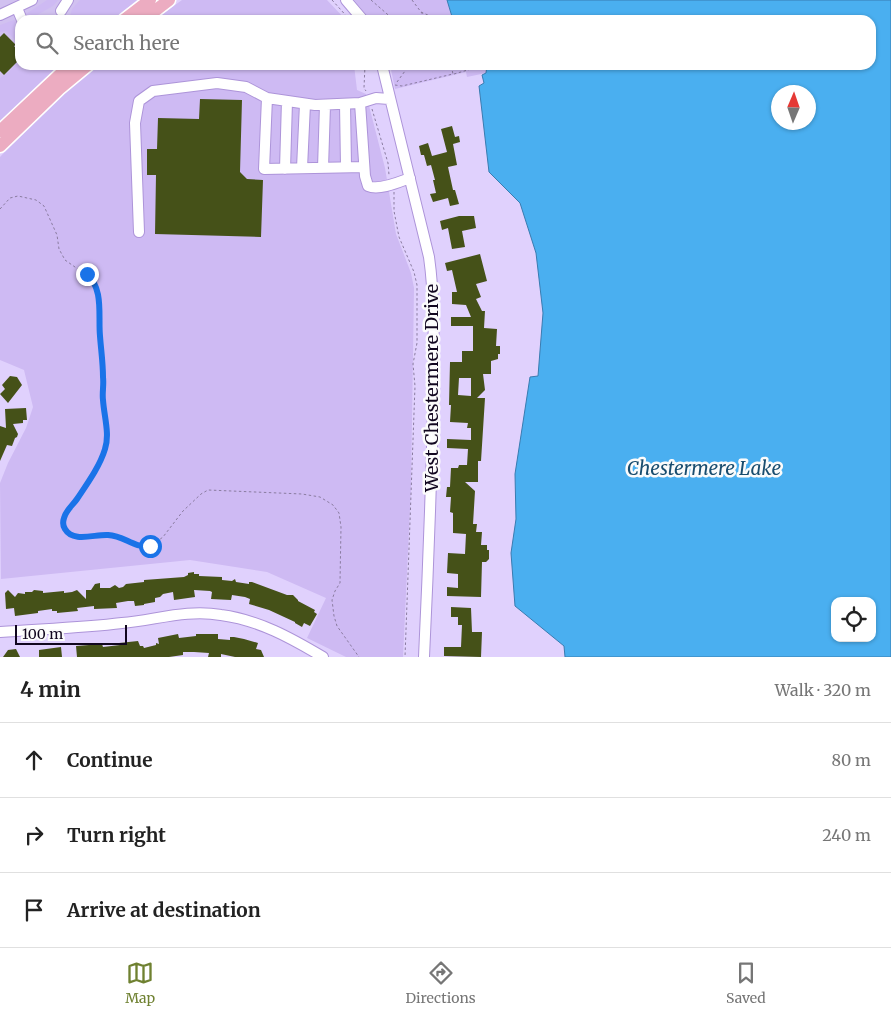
<!DOCTYPE html>
<meta charset="utf-8">
<style>
:root{--surface:#fff;--page:#f2f2f2;--text:#222;--muted:#767676;--line:#e0e0e0;--accent:#6f8131}
body{margin:0;font-family:Merriweather,serif;background:var(--page);color:var(--text)}
.controls{position:absolute;right:15px;bottom:15px;display:grid;overflow:hidden;border-radius:10px;box-shadow:0 1px 4px #0004}
.controls button{width:45px;height:45px;display:grid;place-items:center;padding:0;border:0;border-bottom:1px solid var(--line);background:var(--surface);color:var(--text);font:25px sans-serif}
.compass{position:absolute;left:771px;top:85px;width:45px;height:45px;border-radius:50%;background:var(--surface);box-shadow:0 1px 4px #0004;rotate:2deg}
.scale{position:absolute;left:15px;bottom:12px;width:112px;box-sizing:border-box;padding-left:5px;border:2px solid #11061f;border-top:0;font-size:14px;line-height:18px;white-space:nowrap;color:#11061f;-webkit-text-stroke:4px #fbfbfb;paint-order:stroke}
.stop{position:absolute;width:15px;height:15px;margin:-11px;border:4px solid #1a73e8;border-radius:50%;background:#fff}
.stop.end{background:#1a73e8;border-color:#fff;box-shadow:0 1px 5px #0008}
.list{margin:0;padding:0;list-style:none}
h2{display:flex;justify-content:space-between;align-items:center;height:65px;margin:0;padding:0 20px;font-size:21px}
h2 small{font-size:16px;font-weight:400;color:var(--muted)}
.list li{display:grid;grid-template-columns:32px 1fr auto;gap:15px;align-items:center;box-sizing:border-box;height:75px;padding:0 20px;border-top:1px solid var(--line)}
.list b{display:block;font-size:19px;white-space:nowrap}
.list em{font-size:16px;font-style:normal;color:var(--muted)}
.icon{flex:none;width:28px;height:28px;fill:none;stroke:currentColor;stroke-width:2;stroke-linecap:round;stroke-linejoin:round}
.map{position:relative;flex:none;width:891px;height:657px;overflow:hidden}
.search{position:absolute;background:var(--surface);box-shadow:0 1px 4px #0004;left:15px;right:15px;top:15px;height:55px;display:flex;align-items:center;gap:12px;box-sizing:border-box;padding:0 18px;border-radius:15px;color:var(--muted);font-size:19px}
.sheet{height:290px;background:var(--surface)}
nav{display:flex;justify-content:space-around;align-items:center;box-sizing:border-box;height:70px;border-top:1px solid var(--line);background:var(--surface);font-size:14px;color:var(--muted)}
nav a{display:grid;justify-items:center;gap:2px}
nav .on{color:var(--accent)}
.map>svg:first-child{display:block}
.built{fill:#d1c1f0}
.green{fill:#cebaf3}
.water{fill:#4aaff0;stroke:#397cb1;fill-rule:evenodd}
.building{fill:#455118;fill-rule:evenodd}
.lines{fill:none;stroke-linecap:round;stroke-linejoin:round}
.minor-casing{stroke:#ad94d9;stroke-width:12}
.major-casing{stroke:#fff;stroke-width:15}
.path{stroke:#8a7ca0;stroke-width:1;stroke-dasharray:2.5 2.5;stroke-linecap:butt}
.minor{stroke:#fff;stroke-width:10}
.major{stroke:#ecacc1;stroke-width:12}
.route{stroke:#1a73e8;stroke-width:6}
.labels{text-anchor:middle;dominant-baseline:central;stroke-width:5;stroke-linejoin:round;paint-order:stroke}
.street-label{font-size:18px;fill:#11061f;stroke:#fbfbfb}
.water-label{font-size:19px;font-style:italic;fill:#194d6f;stroke:#fbfbfb}
</style>
<div class="map">
<svg width="891" height="657" viewBox="0 0 891 657">
<rect width="100%" height="100%" fill="#e0d1fd"/>
<path class="built" d="M0,0H120L95,20H20V65L0,103Z"/>
<path class="green" d="M47,0H58L53,6L28,20L26,14Z
M80,0H137L113,20H69L72,9Z
M182,0H327L346,20H154Z
M354,0H447L453,20H371Z
M14,20C18,24 20,35 20,41L18,43L6,31L0,32V25Z
M20,59V65H59L0,122V78L9,72Z
M96,65H354L357,90L366,94L385,168L396,234L411,273L414,288L411,487L403,657H346L307,638L326,598L267,572L190,560L1,579L0,483L8,463L26,428L33,407L24,370L0,360V157L35,120Z
M390,65H487L486,73L467,77L466,72L395,89Z"/>
<path class="water" d="M447,0H891V657H565L564,646L515,606L511,553L516,519L515,474L530,377L538,376L543,313L536,253L520,203L489,172L479,86L484,83L482,75L486,73L487,65H871V20H453ZM778,92H808V122H778ZM835,601H872V638H835Z"/>
<path class="building" d="M4,33L16,45L14,46L20,53V59L4,75L0,71V37Z
M200,99L242,100L240,172L247,179L263,180L261,237L155,234L156,175H147V149H157L158,118L199,119Z
M452,126L455,137L459,136L460,142L453,144L457,165L448,167L453,190H455L459,204L450,206L448,198L433,202L430,194L436,193L433,180H435L431,165L427,166L424,155H421L419,146L428,143L432,156L447,152L441,129Z
M459,216H474L476,228L462,231L465,247L452,249L448,228L442,230L440,221Z
M480,254L487,281L476,284L481,297L476,299L482,311H485L484,328L497,329L496,346H500V354H498V359L491,361V374H483L485,390L477,398H485L481,461H478V482H465L475,491L473,524H477L476,532H482L481,545H487V550H489V559L486,562H482L481,597L447,596V587L458,588V574L447,573L448,553L465,554L466,534L453,533V513L450,512L451,497H446L447,487H450L451,468H458L459,465H467L468,449L447,448V439L471,440V428H467L468,423L450,422L451,405H449L450,362H462V351H473V326H451V317H471L466,305L452,304V292H457L452,270L447,271L445,263ZM459,378H471V396L458,395Z
M10,376L17,377L22,385L8,403L0,394L5,389L2,385Z
M26,408L27,420H23V423L13,424L18,434L17,437L15,438L12,446L7,445L0,461V426L6,428L5,409Z
M194,572V574H199V576L222,577V580L232,581L235,579L236,582L249,584V582H252L287,595H293L298,600V601L315,610L314,612L317,614L310,626L304,623L302,627L295,623V622L269,610L249,604L250,599L245,597L232,595L231,600L211,599L212,592L210,591L194,590L195,597L174,600L173,592L163,594L160,597L155,598V602L144,604V605L135,606L134,601H128L116,603L117,608L94,609V606L77,608L78,611L57,613V611H52V609L38,611V613L15,616L14,608L6,609L5,593L8,590L15,597L18,593L25,594V592H32L34,590L43,591V593L64,591V593L72,592L77,590L86,599V590H91L95,584L100,583V588H110L115,585L119,588L123,587L126,584L144,582V580L184,577L188,575V573Z
M451,607L471,608L472,632H482L481,657L444,656V647H461L462,625H458V617H451Z
M178,634L179,638L196,636V634H218V639L230,640V637H234L244,639L258,643L256,649L261,650L264,657H235L221,654V657H208L209,653L194,652H183V655L169,657H77L76,646L102,644L103,647L120,645L119,643L138,641L140,646H143L144,648L156,645V643L159,644L158,638Z
M61,647L62,657H39V650Z
M16,649L20,657H3L8,650Z"/>
<g class="lines">
<defs>
<path id="minor" d="M346,0L363,20
M17,8L22,20
M61,11L68,0
M0,15L32,0
M382,65L429,257C436,307 433,358 433,409C431,492 428,574 424,657
M360,103L365,176L368,186C379,191 399,182 410,178
M345,104L346,167
M364,167L264,169L267,98L315,105L360,103L376,98L389,99
M302,168L305,104
M323,168L325,105
M285,169L287,101
M139,232L135,123L139,101L153,91L217,83L246,87L267,98
M0,632C41,629 82,628 122,623C156,620 187,609 221,615C259,620 291,638 323,657"/>
<path id="major" d="M124,20L150,0
M143,20L169,0
M0,131L70,65
M0,146L59,89L88,65"/>
</defs>
<use href="#minor" class="minor-casing"/>
<use href="#major" class="major-casing"/>
<path class="path" d="M332,0L350,20
M371,0L394,20
M412,0L427,20
M421,12L439,20
M365,65L364,88L366,91
M454,74L485,65
M397,82L405,71L406,65
M395,85L402,86L453,74L451,65
M372,109L388,163L389,175
M394,192V211L399,237L414,272L417,285V343L413,364L415,386L405,657
M0,209L10,198L18,196L36,200L44,206L57,235L59,249L65,260L92,279L99,305L106,448L87,483L68,510L63,519L64,528L70,534L78,537L101,534L117,536L125,538L136,546H151L163,537L183,511L201,494L208,490L302,494L320,497L333,505L339,513L341,527L340,583L335,591L332,600L334,616L337,626L359,657"/>
<use href="#minor" class="minor"/>
<use href="#major" class="major"/>
</g>
<g class="lines">
<path class="route" d="M87,274C104,289 98,316 100,336C101,350 103,363 103,377C104,385 102,393 103,400C104,416 110,434 105,449C100,466 87,484 77,499C73,505 66,510 64,518C63,521 63,526 65,529C73,543 95,534 108,535C125,536 133,548 150,546"/>
</g>
<g class="labels">
<g class="street-label">
<text transform="translate(431 388) rotate(-90)">West Chestermere Drive</text>
</g>
<g class="water-label">
<text x="704" y="468">Chestermere Lake</text>
</g>
</g>
</svg>
<div class="controls">
<button><svg class="icon" aria-label="locate" viewBox="0 0 24 24"><circle cx="12" cy="12" r="6"/><path d="M12 2v4M12 18v4M2 12h4M18 12h4"/></svg></button>
</div>
<svg class="compass" viewBox="-18 -18 36 36"><path d="M0-13l5 13h-10z" fill="#e53935"/><path d="M0 13l5-13h-10z" fill="#767676"/></svg>
<div class="scale">100 m</div>
<div class="stop" style="left:150px;top:546px"></div>
<div class="stop end" style="left:87px;top:274px"></div>
<div class="search"><svg class="icon" aria-label="search" viewBox="0 0 24 24"><circle cx="10" cy="10" r="6"/><path d="M15 15l6 6"/></svg>Search here</div>
</div>
<section class="sheet">
<h2>4 min<small>Walk · 320 m</small></h2>
<ul class="list">
<li><svg class="icon" aria-label="ahead" viewBox="0 0 24 24"><path d="M12 20V5M6 11l6-6 6 6"/></svg><div><b>Continue</b></div><em>80 m</em></li>
<li><svg class="icon" aria-label="right" viewBox="0 0 24 24"><path d="M7 20v-9h11M14 6l5 5-5 5"/></svg><div><b>Turn right</b></div><em>240 m</em></li>
<li><svg class="icon" aria-label="arrive" viewBox="0 0 24 24"><path d="M6 21V4h12l-3 4 3 4H6"/></svg><div><b>Arrive at destination</b></div></li>
</ul>
</section>
<nav>
<a class="on"><svg class="icon" aria-label="map" viewBox="0 0 24 24"><path d="M3 6l6-2 6 2 6-2v14l-6 2-6-2-6 2zM9 4v14M15 6v14"/></svg>Map</a>
<a><svg class="icon" aria-label="directions" viewBox="0 0 24 24"><path d="M12 3l9 9-9 9-9-9zM9 14v-3h6M13 9l2 2-2 2"/></svg>Directions</a>
<a><svg class="icon" aria-label="saved" viewBox="0 0 24 24"><path d="M7 4h10v16l-5-4-5 4z"/></svg>Saved</a>
</nav>
